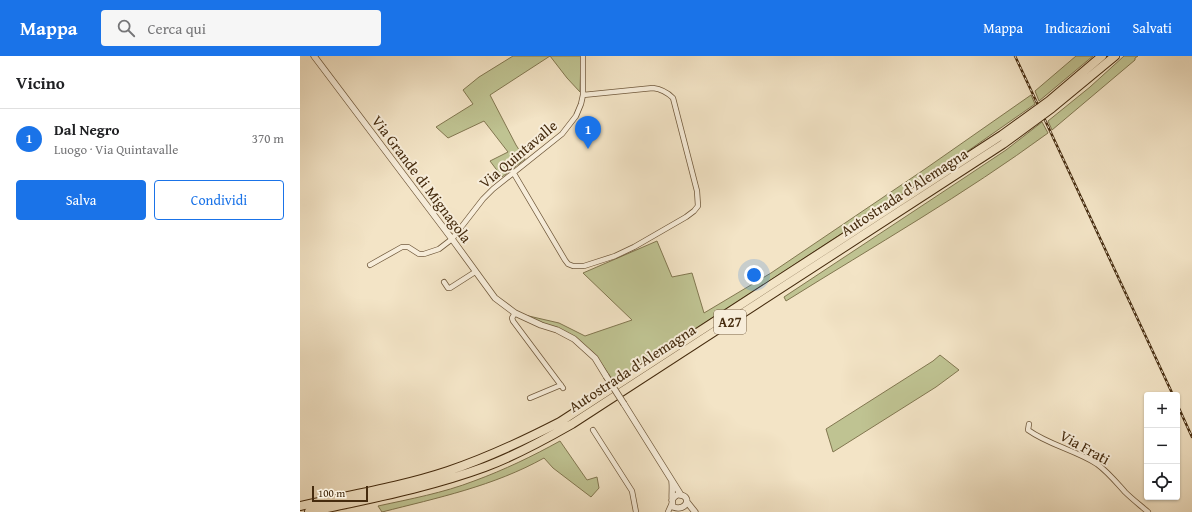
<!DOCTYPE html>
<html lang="it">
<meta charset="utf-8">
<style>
:root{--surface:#fff;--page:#f6f6f6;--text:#202124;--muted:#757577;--line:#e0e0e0;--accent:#1a73e8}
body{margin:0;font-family:"Gentium Book Plus",serif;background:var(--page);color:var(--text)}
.controls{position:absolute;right:12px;bottom:12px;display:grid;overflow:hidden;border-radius:4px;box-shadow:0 1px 3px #0004}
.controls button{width:36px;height:36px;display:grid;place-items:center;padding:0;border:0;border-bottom:1px solid var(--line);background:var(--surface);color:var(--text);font:20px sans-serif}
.scale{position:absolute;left:12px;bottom:10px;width:56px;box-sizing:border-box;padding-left:4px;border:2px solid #452b0e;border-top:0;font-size:11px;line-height:14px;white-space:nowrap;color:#452b0e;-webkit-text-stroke:3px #f7edda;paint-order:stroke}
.you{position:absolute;left:454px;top:219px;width:14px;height:14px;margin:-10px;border:3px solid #fff;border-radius:50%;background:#1a73e8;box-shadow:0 0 0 6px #1a73e833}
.badge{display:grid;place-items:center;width:26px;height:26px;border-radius:50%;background:var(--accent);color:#fff;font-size:13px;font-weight:700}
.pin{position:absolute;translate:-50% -33px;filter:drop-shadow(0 1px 2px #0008)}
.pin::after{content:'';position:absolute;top:21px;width:14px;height:12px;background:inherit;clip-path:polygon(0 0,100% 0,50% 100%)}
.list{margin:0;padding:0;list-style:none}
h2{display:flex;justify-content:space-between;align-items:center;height:52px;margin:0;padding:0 16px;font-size:17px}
h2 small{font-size:13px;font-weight:400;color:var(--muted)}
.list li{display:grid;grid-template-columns:26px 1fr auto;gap:12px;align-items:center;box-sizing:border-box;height:60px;padding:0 16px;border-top:1px solid var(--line)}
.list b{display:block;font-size:15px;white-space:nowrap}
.list p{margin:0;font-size:13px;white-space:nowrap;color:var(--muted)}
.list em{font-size:13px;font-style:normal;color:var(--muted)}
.actions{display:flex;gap:8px;padding:12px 16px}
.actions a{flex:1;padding:9px 0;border:1px solid var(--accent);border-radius:4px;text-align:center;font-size:14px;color:var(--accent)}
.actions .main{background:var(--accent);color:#fff}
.icon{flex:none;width:22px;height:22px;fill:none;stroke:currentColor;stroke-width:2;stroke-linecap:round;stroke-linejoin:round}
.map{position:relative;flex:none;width:892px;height:456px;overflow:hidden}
header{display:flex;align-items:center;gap:24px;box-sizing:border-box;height:56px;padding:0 20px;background:var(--accent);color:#fff}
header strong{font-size:19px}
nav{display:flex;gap:22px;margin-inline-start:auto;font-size:14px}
.search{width:280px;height:36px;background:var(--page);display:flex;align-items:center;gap:10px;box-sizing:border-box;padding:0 14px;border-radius:4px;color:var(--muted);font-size:15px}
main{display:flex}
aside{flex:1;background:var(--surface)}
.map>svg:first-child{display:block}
.green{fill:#bfc392;stroke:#827750}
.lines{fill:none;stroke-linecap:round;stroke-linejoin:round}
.minor-casing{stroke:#70593c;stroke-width:6}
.tertiary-casing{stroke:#70593c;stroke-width:7}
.motorway-casing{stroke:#452b0e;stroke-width:10}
.minor{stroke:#f7edda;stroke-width:4.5}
.tertiary{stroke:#f7edda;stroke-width:5.5}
.motorway{stroke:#f3e4c6;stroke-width:8}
.rail-casing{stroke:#452b0e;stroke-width:2.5}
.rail{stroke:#f7edda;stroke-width:1;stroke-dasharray:3;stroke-linecap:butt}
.tertiary-bridge-casing{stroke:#70593c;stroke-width:7;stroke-linecap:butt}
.tertiary-bridge{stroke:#f7edda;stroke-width:5.5}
.labels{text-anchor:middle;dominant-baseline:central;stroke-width:4;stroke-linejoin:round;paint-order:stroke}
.shield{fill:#f7edda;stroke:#7a654b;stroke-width:1}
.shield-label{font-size:14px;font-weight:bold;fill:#452b0e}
.street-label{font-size:15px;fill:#452b0e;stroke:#f7edda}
</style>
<header>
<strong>Mappa</strong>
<div class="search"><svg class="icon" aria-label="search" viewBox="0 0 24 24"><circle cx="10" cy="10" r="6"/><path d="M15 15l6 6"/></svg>Cerca qui</div>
<nav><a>Mappa</a><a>Indicazioni</a><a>Salvati</a></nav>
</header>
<main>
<aside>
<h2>Vicino<small></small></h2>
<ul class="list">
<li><span class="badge">1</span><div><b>Dal Negro</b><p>Luogo · Via Quintavalle</p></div><em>370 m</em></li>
</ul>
<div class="actions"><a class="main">Salva</a><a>Condividi</a></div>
</aside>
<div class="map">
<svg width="892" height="456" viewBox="0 0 892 456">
<rect width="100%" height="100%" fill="#f3e4c6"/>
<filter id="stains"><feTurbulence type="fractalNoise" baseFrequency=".005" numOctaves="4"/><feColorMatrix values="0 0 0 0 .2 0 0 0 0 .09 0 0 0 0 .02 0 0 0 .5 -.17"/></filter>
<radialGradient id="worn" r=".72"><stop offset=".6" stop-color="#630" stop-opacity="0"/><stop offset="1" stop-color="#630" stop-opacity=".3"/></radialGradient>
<path class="green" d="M213,0H250L190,39L216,89L225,103L202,121L190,105L208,96L184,65L148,82L136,71L173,48L163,34L179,21Z
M250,0H281L280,36L267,22Z
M776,0H793L739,45L735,35Z
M824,0H838L835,2V4L752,74L748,65L790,31Z
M731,39L735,48L655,104L314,326L295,298L274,281L220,258L259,267L285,280L332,264L283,217L357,185L372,221L392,217L404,257L471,217L625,113Z
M742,66L748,77C665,138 574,190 486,245L484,241L664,122L706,94Z
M640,299L659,314L636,331L533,396L526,373L633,305Z
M260,385L287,424L297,421L299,432L291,441L253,412L244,402C194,430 137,442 82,456L78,450C110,443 143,437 174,425C204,414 233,400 260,385Z"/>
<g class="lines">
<defs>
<path id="minor" d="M213,116L265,204L268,208L273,210H284L315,200L334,191L386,161L394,155L398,150L397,135L373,42C367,36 361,33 353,32L283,39
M70,209L102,191H108L119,198H124L139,193L152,183L183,143L193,133L262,78L276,60L281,48L283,39V0
M144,226L148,232H150L175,216
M215,257L212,262L213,265L263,332
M230,342L261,329
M729,368L728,374C749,389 775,394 797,408C808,416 816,426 825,436C832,443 840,449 848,456
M293,374L332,435L336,456
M368,456L372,447"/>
<path id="tertiary" d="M14,0L152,183L195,242L215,257L241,269L257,274L274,283L295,302L306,320
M324,348L381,439
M372,426C373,434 371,443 373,451C387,456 392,440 380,439C376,438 374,441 372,444
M387,446L395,456"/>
<path id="motorway" d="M0,450C49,439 100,431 148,415C187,402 223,385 260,366L702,79L749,45L802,0
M9,456C68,443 128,432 185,411C215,400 244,384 272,368L703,88L752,52L815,0"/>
</defs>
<use href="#minor" class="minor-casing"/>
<use href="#tertiary" class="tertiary-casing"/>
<use href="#motorway" class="motorway-casing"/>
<use href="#minor" class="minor"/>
<use href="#tertiary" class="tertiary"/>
<use href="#motorway" class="motorway"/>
<defs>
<path id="rail" d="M715,0L737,47
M745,64L873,339
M877,348L892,381"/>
</defs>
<use href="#rail" class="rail-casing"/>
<use href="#rail" class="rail"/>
<defs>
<path id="tertiary-bridge" d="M306,320L324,348"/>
</defs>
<use href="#tertiary-bridge" class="tertiary-bridge-casing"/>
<use href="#tertiary-bridge" class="tertiary-bridge"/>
</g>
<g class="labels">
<rect class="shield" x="414" y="254" width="32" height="24" rx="3"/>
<g class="shield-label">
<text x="430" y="266">A27</text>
</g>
<g class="street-label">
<text transform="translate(218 98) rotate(-40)">Via Quintavalle</text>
<text transform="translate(122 123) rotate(53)">Via Grande di Mignagola</text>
<text transform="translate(604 136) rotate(-33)">Autostrada d'Alemagna</text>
<text transform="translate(332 312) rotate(-33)">Autostrada d'Alemagna</text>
<text transform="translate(785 391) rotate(29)">Via Frati</text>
</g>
</g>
<rect width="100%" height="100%" filter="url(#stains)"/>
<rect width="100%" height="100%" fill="url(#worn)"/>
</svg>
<div class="controls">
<button>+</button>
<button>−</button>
<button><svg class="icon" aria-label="locate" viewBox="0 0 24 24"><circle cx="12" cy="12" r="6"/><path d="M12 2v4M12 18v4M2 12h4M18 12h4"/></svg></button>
</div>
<div class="scale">100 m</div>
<div class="you"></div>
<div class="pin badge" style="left:288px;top:93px">1</div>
</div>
</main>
